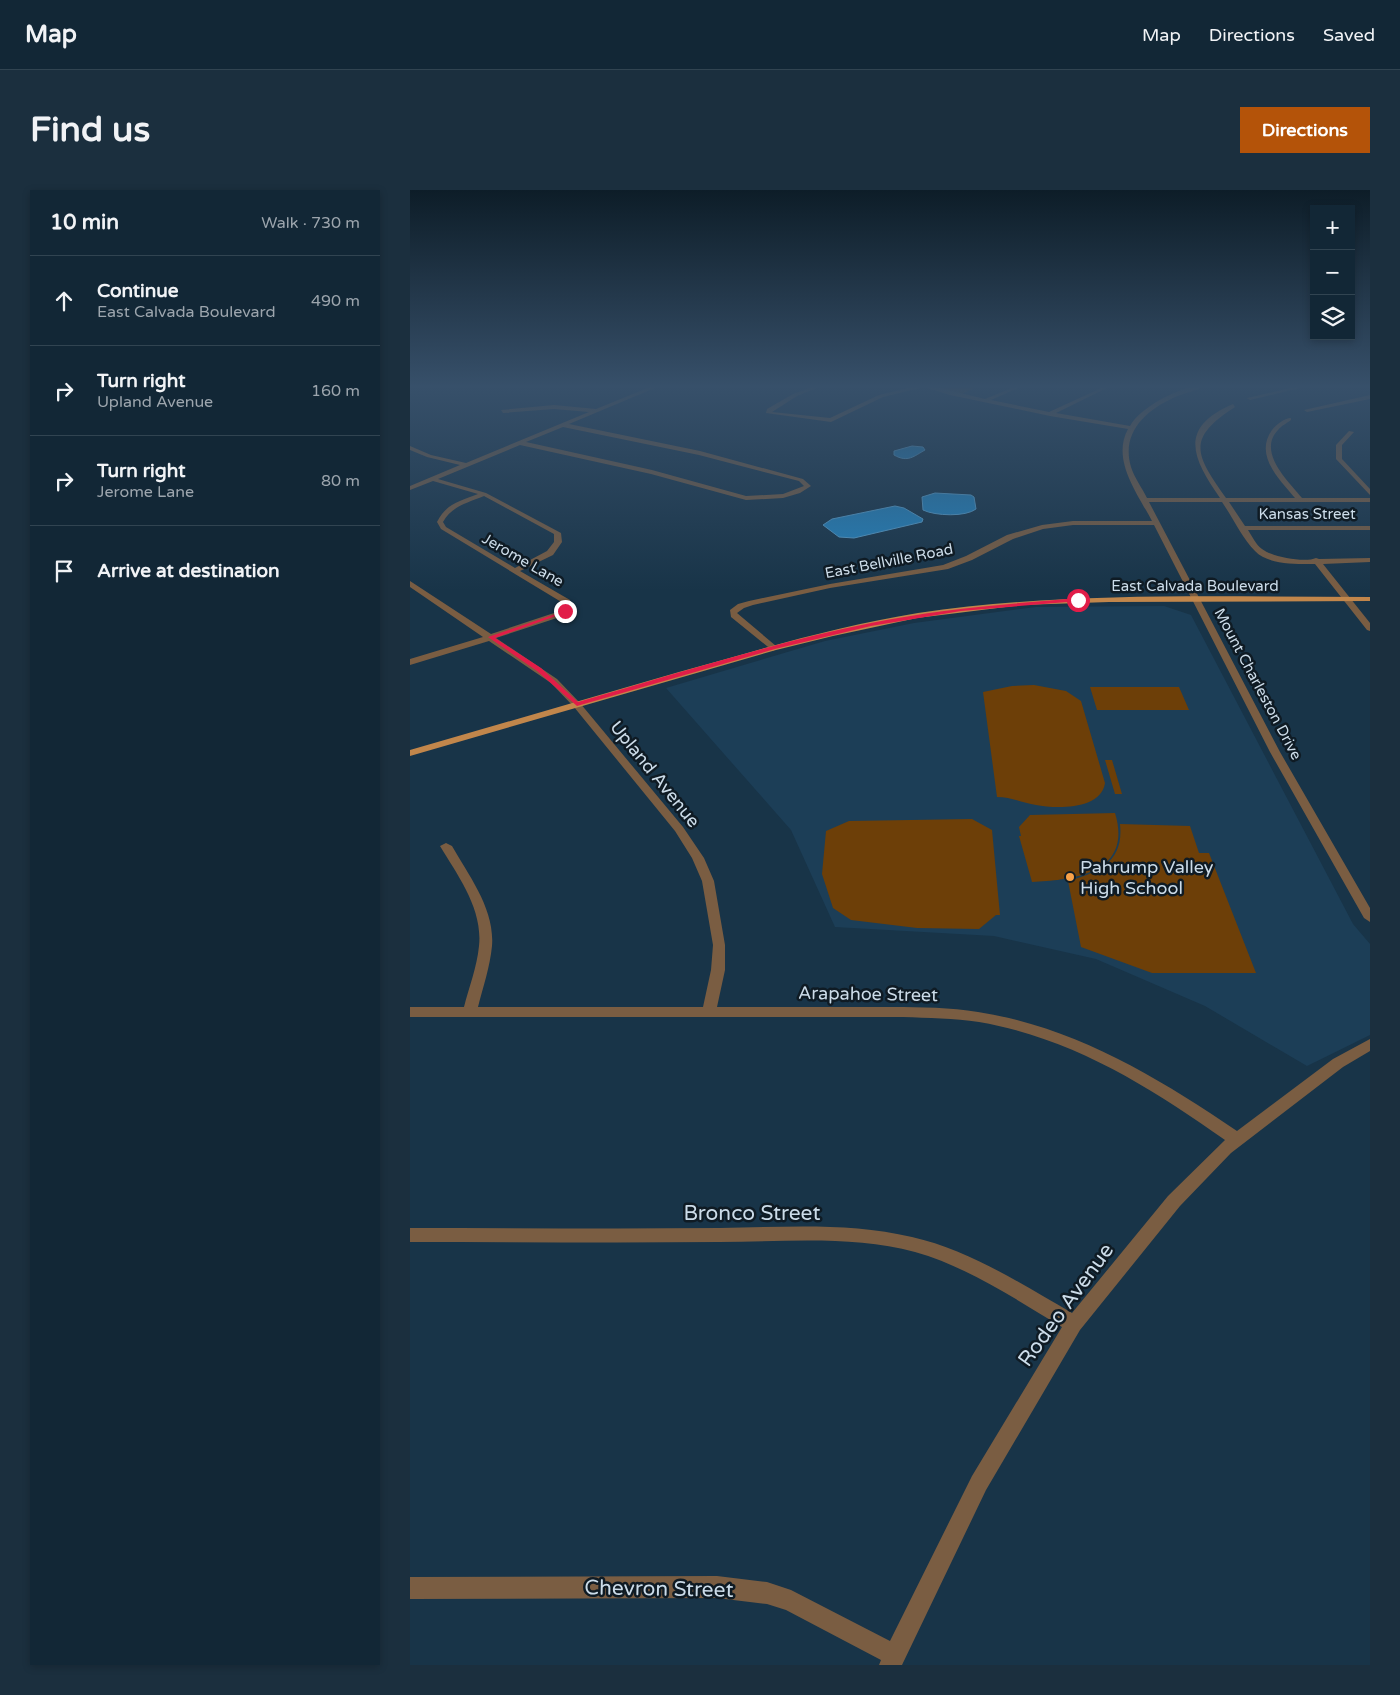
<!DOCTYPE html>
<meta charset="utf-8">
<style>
:root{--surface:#122736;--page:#1b2f3e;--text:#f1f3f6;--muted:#9ca5ad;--line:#314451;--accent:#b45309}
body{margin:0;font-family:"Varela Round",sans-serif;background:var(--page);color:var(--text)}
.controls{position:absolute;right:15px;top:15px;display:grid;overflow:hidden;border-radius:0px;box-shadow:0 2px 8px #0003}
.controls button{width:45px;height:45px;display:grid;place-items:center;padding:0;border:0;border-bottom:1px solid var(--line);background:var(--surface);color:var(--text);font:25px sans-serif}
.stop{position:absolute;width:15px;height:15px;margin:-11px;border:4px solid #e11d48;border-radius:50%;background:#fff}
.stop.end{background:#e11d48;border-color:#fff;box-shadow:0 1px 5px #0008}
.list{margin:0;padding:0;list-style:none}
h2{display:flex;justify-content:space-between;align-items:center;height:65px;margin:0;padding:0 20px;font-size:21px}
h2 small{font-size:16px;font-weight:400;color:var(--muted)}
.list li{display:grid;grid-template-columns:32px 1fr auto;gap:15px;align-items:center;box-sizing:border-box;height:90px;padding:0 20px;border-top:1px solid var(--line)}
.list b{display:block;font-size:19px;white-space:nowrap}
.list p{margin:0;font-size:16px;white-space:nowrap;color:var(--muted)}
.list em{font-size:16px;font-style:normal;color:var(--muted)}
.icon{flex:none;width:28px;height:28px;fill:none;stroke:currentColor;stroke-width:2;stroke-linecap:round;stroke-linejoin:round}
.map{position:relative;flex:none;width:960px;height:1475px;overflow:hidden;border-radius:0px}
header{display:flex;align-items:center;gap:30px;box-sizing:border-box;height:70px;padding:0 25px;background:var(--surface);border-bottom:1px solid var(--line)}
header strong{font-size:24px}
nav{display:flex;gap:28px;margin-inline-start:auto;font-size:18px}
.intro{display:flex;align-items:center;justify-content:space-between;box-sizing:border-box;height:120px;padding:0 30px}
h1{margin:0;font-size:35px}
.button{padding:12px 22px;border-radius:0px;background:var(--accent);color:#fff;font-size:18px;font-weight:700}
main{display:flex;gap:30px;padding:0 30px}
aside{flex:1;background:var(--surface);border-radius:0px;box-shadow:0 2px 8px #0003}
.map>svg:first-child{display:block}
.built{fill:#1c3e57}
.green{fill:#6d3f08}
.water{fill:#2482bc;stroke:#569dca}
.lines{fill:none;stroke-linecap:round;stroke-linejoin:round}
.minor{fill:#7a5d42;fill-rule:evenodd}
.major{fill:#c1864b;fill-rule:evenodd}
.route{fill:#e11d48}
.poi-dot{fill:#f7a149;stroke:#0f1b24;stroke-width:2}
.labels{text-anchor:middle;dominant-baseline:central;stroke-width:5;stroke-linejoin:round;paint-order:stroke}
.far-street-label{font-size:15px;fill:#ccdce9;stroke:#0f1b24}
.street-label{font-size:18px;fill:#ccdce9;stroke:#0f1b24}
.poi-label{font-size:18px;fill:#ccdce9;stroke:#0f1b24;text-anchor:start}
.near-street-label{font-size:21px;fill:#ccdce9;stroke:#0f1b24}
</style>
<header>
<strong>Map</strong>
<nav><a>Map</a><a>Directions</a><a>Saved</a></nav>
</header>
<div class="intro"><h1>Find us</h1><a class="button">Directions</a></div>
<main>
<aside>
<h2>10 min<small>Walk · 730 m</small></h2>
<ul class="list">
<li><svg class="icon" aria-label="ahead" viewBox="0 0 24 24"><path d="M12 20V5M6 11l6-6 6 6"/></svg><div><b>Continue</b><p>East Calvada Boulevard</p></div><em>490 m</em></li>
<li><svg class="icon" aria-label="right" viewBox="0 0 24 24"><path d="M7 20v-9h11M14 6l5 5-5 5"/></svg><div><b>Turn right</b><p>Upland Avenue</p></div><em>160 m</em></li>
<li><svg class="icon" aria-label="right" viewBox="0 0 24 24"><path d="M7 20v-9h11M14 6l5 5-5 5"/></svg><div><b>Turn right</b><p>Jerome Lane</p></div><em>80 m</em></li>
<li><svg class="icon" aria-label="arrive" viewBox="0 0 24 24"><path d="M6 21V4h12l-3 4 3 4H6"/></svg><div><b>Arrive at destination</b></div></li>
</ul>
</aside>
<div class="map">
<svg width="960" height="1475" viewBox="0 0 960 1475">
<rect width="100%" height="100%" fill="#183448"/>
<path class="built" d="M754,416L781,425L943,734L960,754V845L897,876L795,816L686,769L584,746L425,737L381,640L256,498L415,451L504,433L626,417Z"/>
<path class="green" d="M519,195H570L552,204Z
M624,495L656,501L671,511L695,593C691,620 646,619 626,615C613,613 601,607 587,607L573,502L602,496Z
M680,497H769L779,520H687Z
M695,570H702L712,604H705Z
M705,623C723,682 666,690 622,692L609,646H611L609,637L620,625Z
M562,629L582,640L590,725H586L569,739L507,738L441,730L423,718L412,684L416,641L439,631Z
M710,634L780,636L789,663H799L846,783H742L671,757L658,691C690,682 714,671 710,634Z"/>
<path class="water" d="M502,256L513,257L515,260C504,266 498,273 484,265V261Z
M525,303L561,305L564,307L566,319C556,327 525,326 513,320L512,307Z
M485,316L494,318L513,329L512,332L444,348L429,347L413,335L422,329Z"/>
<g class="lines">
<path class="minor" d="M245,195H252L159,234L290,261L393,289L401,296L390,303L373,308L336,310L241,284L110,255L28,289L76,303L151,343L152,352L143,365L110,381L160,410L161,418L153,426L86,448L147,489L170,513L273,637L294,668L304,691L315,755V780L307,817C356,817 405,817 455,817C492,817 531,816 568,822C665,837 747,887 827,941L923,869L960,849V861L933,877L821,963L770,1016L670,1140L576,1300L492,1475H469L471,1470L376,1420L357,1414L307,1408L0,1409V1387L307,1386L357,1392L381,1400L480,1451L562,1286L652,1137C605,1109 558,1077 505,1062C442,1045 374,1052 309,1052C206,1053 103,1052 0,1052V1038C103,1038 207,1039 310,1038C374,1037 439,1032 502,1047C560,1060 611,1094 662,1123L758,1006L815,950C740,897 662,848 569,832C544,828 518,828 493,827H0V817H54C59,797 67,777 69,756C73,719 48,686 30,656L36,653L42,656C59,686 85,719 82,756C80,777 73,797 68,817H293L301,780L303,755L292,691L282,668L265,641L164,517L141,493L79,451L0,475V469L73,447L0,397V391L81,444L147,422L153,417V413L31,339L27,332C37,313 48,312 68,304L23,291L0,300V296L50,275L17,267L0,260V256L21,265L56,273L179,222L144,219L93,223L91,220L144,215L186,219ZM153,237L289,265L389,291L394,296L373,304L336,306L242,280L116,252ZM74,306L144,344V352L137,361L105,378L36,337L33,332C42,316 57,313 74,306Z
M407,195H414L387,206L362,222L420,228L469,205L510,195H518L575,209L609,195H615L581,210L639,222L698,195H703L646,223L720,236C731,216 773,195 795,195C788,201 773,203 763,208C735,221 711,243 721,277C724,287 732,298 737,308H810C783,269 767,238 823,214L825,217C775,249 786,265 816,308H885C869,289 844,265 862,240C866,235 874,228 881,228V230C877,233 871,236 868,240C847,262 878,291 892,308H960V312H819L835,336H960V340H838C842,346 846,355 852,359C862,367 895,373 906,368L909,369L960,368V372L913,374L960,433V441L957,440L905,374C887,374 858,375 845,361C832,348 823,328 812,312H739L870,562L960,718V732L954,728L860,562L744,335H663L633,339L603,349L562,370L538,379L420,398L343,415L334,418L327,423L366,456L367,458L363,461L321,427L320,420L328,414L339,411L420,394L533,375L556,366L597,345L632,335L663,331H742C728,304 701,270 718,239L640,226L540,205L514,197L473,207L421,232L356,223L357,219L383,204Z
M893,195H902L840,210L837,208Z
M960,205V209L897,222L894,220Z
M939,241L944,242L932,255V269L960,299V305L926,269V255Z"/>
<path class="major" d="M960,407V411L699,412L611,415L507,428L423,446L366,460L0,566V560C90,534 180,508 269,482C348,460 427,436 508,423C657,401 810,407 960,407Z"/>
</g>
<linearGradient id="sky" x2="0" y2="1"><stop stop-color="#0d1d28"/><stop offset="0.49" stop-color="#37506a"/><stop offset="1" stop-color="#37506a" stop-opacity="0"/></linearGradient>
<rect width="960" height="401" fill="url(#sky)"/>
<path class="route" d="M668,408L669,411L551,421L461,436L365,459L167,516L127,481L78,447L157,420V422L85,448L131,478L168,512C265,484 362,453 461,433C529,419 598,414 668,408Z"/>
<circle class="poi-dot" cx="660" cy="687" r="5"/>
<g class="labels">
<g class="far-street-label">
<text x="897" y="324">Kansas Street</text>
<text transform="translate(113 370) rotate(30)">Jerome Lane</text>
<text transform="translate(479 371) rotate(-11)">East Bellville Road</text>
<text x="785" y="396">East Calvada Boulevard</text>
<text transform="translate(848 494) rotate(62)">Mount Charleston Drive</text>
</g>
<g class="street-label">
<text transform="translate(245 584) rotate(51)">Upland Avenue</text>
<text transform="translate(458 804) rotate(1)">Arapahoe Street</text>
</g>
<g class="poi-label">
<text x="670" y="677">Pahrump Valley<tspan x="670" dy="21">High School</tspan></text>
</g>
<g class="near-street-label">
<text x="342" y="1023">Bronco Street</text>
<text transform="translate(656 1115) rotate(-54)">Rodeo Avenue</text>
<text transform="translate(249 1399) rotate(1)">Chevron Street</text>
</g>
</g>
</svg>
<div class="controls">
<button>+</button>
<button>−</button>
<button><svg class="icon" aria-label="layers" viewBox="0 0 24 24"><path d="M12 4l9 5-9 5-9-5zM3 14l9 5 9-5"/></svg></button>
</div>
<div class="stop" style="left:668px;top:410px"></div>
<div class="stop end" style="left:155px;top:421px"></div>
</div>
</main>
